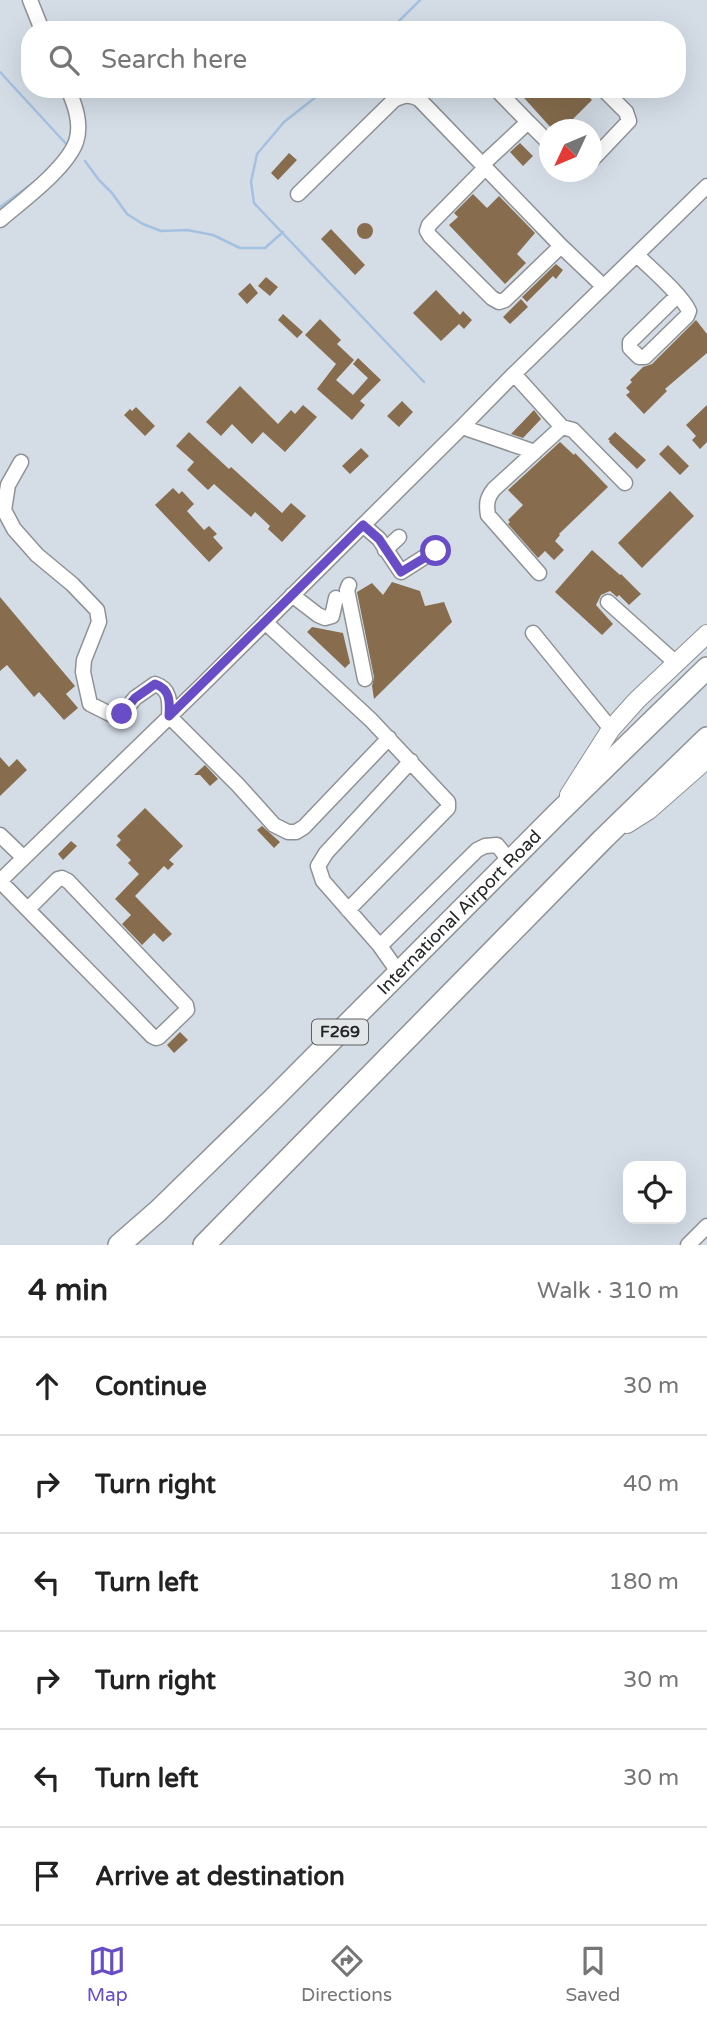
<!DOCTYPE html>
<meta charset="utf-8">
<style>
:root{--surface:#fff;--page:#f2f2f2;--text:#222;--muted:#767676;--line:#e0e0e0;--accent:#684dc6}
body{margin:0;font-family:"Varela Round",sans-serif;background:var(--page);color:var(--text)}
.controls{position:absolute;right:21px;bottom:21px;display:grid;overflow:hidden;border-radius:14px;box-shadow:0 7px 28px #0002}
.controls button{width:63px;height:63px;display:grid;place-items:center;padding:0;border:0;border-bottom:2px solid var(--line);background:var(--surface);color:var(--text);font:35px sans-serif}
.compass{position:absolute;left:539px;top:119px;width:63px;height:63px;border-radius:50%;background:var(--surface);box-shadow:0 7px 28px #0002;rotate:226deg}
.stop{position:absolute;width:21px;height:21px;margin:-16px;border:5px solid #684dc6;border-radius:50%;background:#fff}
.stop.end{background:#684dc6;border-color:#fff;box-shadow:0 2px 7px #0008}
.list{margin:0;padding:0;list-style:none}
h2{display:flex;justify-content:space-between;align-items:center;height:91px;margin:0;padding:0 28px;font-size:30px}
h2 small{font-size:23px;font-weight:400;color:var(--muted)}
.list li{display:grid;grid-template-columns:46px 1fr auto;gap:21px;align-items:center;box-sizing:border-box;height:98px;padding:0 28px;border-top:2px solid var(--line)}
.list b{display:block;font-size:26px;white-space:nowrap}
.list em{font-size:23px;font-style:normal;color:var(--muted)}
.icon{flex:none;width:38px;height:38px;fill:none;stroke:currentColor;stroke-width:2;stroke-linecap:round;stroke-linejoin:round}
.map{position:relative;flex:none;width:707px;height:1245px;overflow:hidden}
.search{position:absolute;background:var(--surface);box-shadow:0 7px 28px #0002;left:21px;right:21px;top:21px;height:77px;display:flex;align-items:center;gap:18px;box-sizing:border-box;padding:0 24px;border-radius:28px;color:var(--muted);font-size:26px}
.sheet{height:679px;background:var(--surface)}
nav{display:flex;justify-content:space-around;align-items:center;box-sizing:border-box;height:98px;border-top:2px solid var(--line);background:var(--surface);font-size:19px;color:var(--muted)}
nav a{display:grid;justify-items:center;gap:4px}
nav .on{color:var(--accent)}
.map>svg:first-child{display:block}
.built{fill:#d4dde6;fill-rule:evenodd}
.lines{fill:none;stroke-linecap:round;stroke-linejoin:round}
.stream{stroke:#a4c1e1;stroke-width:2.5}
.building{fill:#876d4e}
.minor-casing{stroke:#8f9294;stroke-width:17}
.major-casing{stroke:#8f9294;stroke-width:20}
.highway-casing{stroke:#8f9294;stroke-width:24}
.minor{stroke:#fff;stroke-width:14}
.major{stroke:#fff;stroke-width:18}
.highway{stroke:#fff;stroke-width:21}
.route{stroke:#684dc6;stroke-width:9}
.labels{text-anchor:middle;dominant-baseline:central;stroke-width:6;stroke-linejoin:round;paint-order:stroke}
.shield{fill:#e3e6e9;stroke:#5d5f60;stroke-width:2}
.shield-label{font-size:16px;font-weight:bold;fill:#242526}
.street-label{font-size:18px;fill:#242526;stroke:#e3e6e9}
</style>
<div class="map">
<svg width="707" height="1245" viewBox="0 0 707 1245">
<rect width="100%" height="100%" fill="#e3e6e9"/>
<path class="built" d="M0,0H707V1245H0ZM30,30H677V89H30ZM550,130H592V172H550ZM628,1166H681V1219H628Z"/>
<g class="lines">
<path class="stream" d="M390,30L420,0
M0,72L69,147
M326,89L284,122L257,154L251,182L254,203L424,382
M85,161L99,180L112,193L127,214L143,224L161,231L187,230L213,235L240,248H265L283,232
M0,207L33,183"/>
</g>
<path class="building" d="M516,89H582L592,100L562,130H553Z
M520,143L533,156L523,166L510,152Z
M289,153L297,160L278,180L271,173Z
M473,194L487,208L499,196L535,233L517,254L526,263L505,284L449,225L458,217L454,213Z
M357 231a8 8 0 1 1 16 0a8 8 0 1 1-16 0Z
M331,229L365,265L355,275L321,239Z
M556,264L563,270L556,279L553,276L527,302L522,297Z
M266,277L278,287L270,296L258,286Z
M250,283L258,293L247,304L238,294Z
M436,290L460,315L463,311L472,320L464,329L459,324L441,341L413,313Z
M521,299L528,307L510,324L503,317Z
M283,314L303,332L297,338L278,320Z
M320,319L341,340L337,344L354,360L336,380L353,395L368,378L353,364L358,358L381,380L360,401L365,405L352,420L317,389L336,364L305,335Z
M696,320L707,334V353L665,389L667,391L644,414L626,395L630,392L626,388L632,382L630,380L643,367L652,364Z
M240,386L278,424L291,410L295,414L303,405L317,417L285,452L263,432L252,444L232,424L221,436L206,422Z
M402,401L413,412L399,427L387,416Z
M707,405V442L700,449L692,440L696,436L686,425Z
M136,407L155,426L145,436L124,415L130,409L132,411Z
M534,410L541,419L523,438L511,434Z
M189,432L229,469L231,467L282,513L291,503L306,516L282,542L268,529L270,526L255,512L251,517L214,484L208,490L187,470L194,462L176,446Z
M615,432L646,460L637,469L609,442L610,441L608,439Z
M560,442L574,455L575,453L608,487L559,534L560,535L555,541L564,550L554,560L545,551L538,558L508,524L510,522L508,520L523,505L508,490Z
M668,445L689,466L680,475L659,454Z
M361,448L369,456L350,474L342,466Z
M173,488L179,494L182,491L194,504L187,511L204,530L209,526L217,534L213,537L223,548L209,562L155,505Z
M670,491L694,516L642,568L618,543Z
M592,550L620,575L621,574L641,594L629,605L619,595L617,597L610,591L601,595L596,605L613,624L602,635L555,592Z
M392,582L420,591L425,606L444,602L452,622L374,699L372,686L374,677L357,592L372,583L383,595Z
M0,597L75,686L66,694L78,708L64,720L39,692L34,697L7,665L0,671Z
M312,627L343,633L350,663L345,668L307,632Z
M0,757L9,767L17,759L27,770L0,796Z
M205,765L218,779L210,786L200,775H194Z
M145,808L183,846L169,860L174,864L168,870L164,866L135,896L172,934L163,942L154,933L142,945L122,924L131,915L115,899L139,874L128,863L131,860L116,845L121,840L117,836Z
M262,826L280,842L274,848L257,830Z
M71,841L77,846L63,860L58,854Z
M180,1032L188,1040L174,1053L167,1045Z"/>
<g class="lines">
<defs>
<path id="minor" d="M30,0L42,30
M528,122L550,144
M592,160L629,121L626,112L603,89
M483,164L528,122L496,89
M485,168L429,225L427,231L430,236L492,298L499,302L505,300L561,246
M298,194L394,100C404,95 409,94 419,99L561,246L603,286
M0,220C22,201 66,169 76,142C82,124 75,105 68,89
M637,255C651,269 681,294 689,311L687,316L645,357H639L630,348V342L677,296
M514,374L562,427
M462,427L535,452
M21,462L8,485L4,510L14,529L37,555L72,584L97,610L99,622L84,660L83,672L90,704L114,716L122,714L135,698L155,684C170,689 170,701 169,716L238,785L274,825L288,832H296L304,827L389,738
M363,525L379,539L401,572L437,549
M385,550L399,537
M539,573L488,515C486,503 487,498 494,489L562,427L573,430L625,483
M349,585L347,590L365,679
M292,595L318,615L325,618L332,616L336,598
M608,602L676,663
M265,622L371,720L448,802V808L348,910
M533,633L611,729
M0,835L23,857
M0,881L200,687L462,427L514,374L707,186
M0,881C50,933 102,984 152,1036L156,1038L159,1037L187,1010L186,1005L68,881L62,878L58,879L28,909
M380,946L477,850L485,846L497,845L510,861
M399,973L380,946L323,881L318,866L326,853L411,761
M688,1245L707,1226"/>
<path id="major" d="M569,795L611,729L637,700L707,634
M627,824L649,810L707,759"/>
<g id="highway">
<path id="s1" d="M119,1245L158,1211L273,1099L557,814L707,668"/>
<path d="M204,1245L603,839L707,738"/>
</g>
</defs>
<use href="#minor" class="minor-casing"/>
<use href="#major" class="major-casing"/>
<use href="#highway" class="highway-casing"/>
<use href="#minor" class="minor"/>
<use href="#major" class="major"/>
<use href="#highway" class="highway"/>
</g>
<g class="lines">
<path class="route" d="M122,714L135,698L155,684C170,689 170,701 169,716L363,525L379,539L401,572L436,551"/>
</g>
<g class="labels">
<rect class="shield" x="312" y="1019.5" width="56" height="25" rx="5"/>
<g class="shield-label">
<text x="340" y="1032">F269</text>
</g>
<g class="street-label">
<text stroke="none"><textPath href="#s1" startOffset="476">International Airport Road</textPath></text>
</g>
</g>
</svg>
<div class="controls">
<button><svg class="icon" aria-label="locate" viewBox="0 0 24 24"><circle cx="12" cy="12" r="6"/><path d="M12 2v4M12 18v4M2 12h4M18 12h4"/></svg></button>
</div>
<svg class="compass" viewBox="-18 -18 36 36"><path d="M0-13l5 13h-10z" fill="#e53935"/><path d="M0 13l5-13h-10z" fill="#767676"/></svg>
<div class="stop" style="left:436px;top:551px"></div>
<div class="stop end" style="left:122px;top:714px"></div>
<div class="search"><svg class="icon" aria-label="search" viewBox="0 0 24 24"><circle cx="10" cy="10" r="6"/><path d="M15 15l6 6"/></svg>Search here</div>
</div>
<section class="sheet">
<h2>4 min<small>Walk · 310 m</small></h2>
<ul class="list">
<li><svg class="icon" aria-label="ahead" viewBox="0 0 24 24"><path d="M12 20V5M6 11l6-6 6 6"/></svg><div><b>Continue</b></div><em>30 m</em></li>
<li><svg class="icon" aria-label="right" viewBox="0 0 24 24"><path d="M7 20v-9h11M14 6l5 5-5 5"/></svg><div><b>Turn right</b></div><em>40 m</em></li>
<li><svg class="icon" aria-label="left" viewBox="0 0 24 24"><path d="M17 20v-9H6M10 6l-5 5 5 5"/></svg><div><b>Turn left</b></div><em>180 m</em></li>
<li><svg class="icon" aria-label="right" viewBox="0 0 24 24"><path d="M7 20v-9h11M14 6l5 5-5 5"/></svg><div><b>Turn right</b></div><em>30 m</em></li>
<li><svg class="icon" aria-label="left" viewBox="0 0 24 24"><path d="M17 20v-9H6M10 6l-5 5 5 5"/></svg><div><b>Turn left</b></div><em>30 m</em></li>
<li><svg class="icon" aria-label="arrive" viewBox="0 0 24 24"><path d="M6 21V4h12l-3 4 3 4H6"/></svg><div><b>Arrive at destination</b></div></li>
</ul>
</section>
<nav>
<a class="on"><svg class="icon" aria-label="map" viewBox="0 0 24 24"><path d="M3 6l6-2 6 2 6-2v14l-6 2-6-2-6 2zM9 4v14M15 6v14"/></svg>Map</a>
<a><svg class="icon" aria-label="directions" viewBox="0 0 24 24"><path d="M12 3l9 9-9 9-9-9zM9 14v-3h6M13 9l2 2-2 2"/></svg>Directions</a>
<a><svg class="icon" aria-label="saved" viewBox="0 0 24 24"><path d="M7 4h10v16l-5-4-5 4z"/></svg>Saved</a>
</nav>
